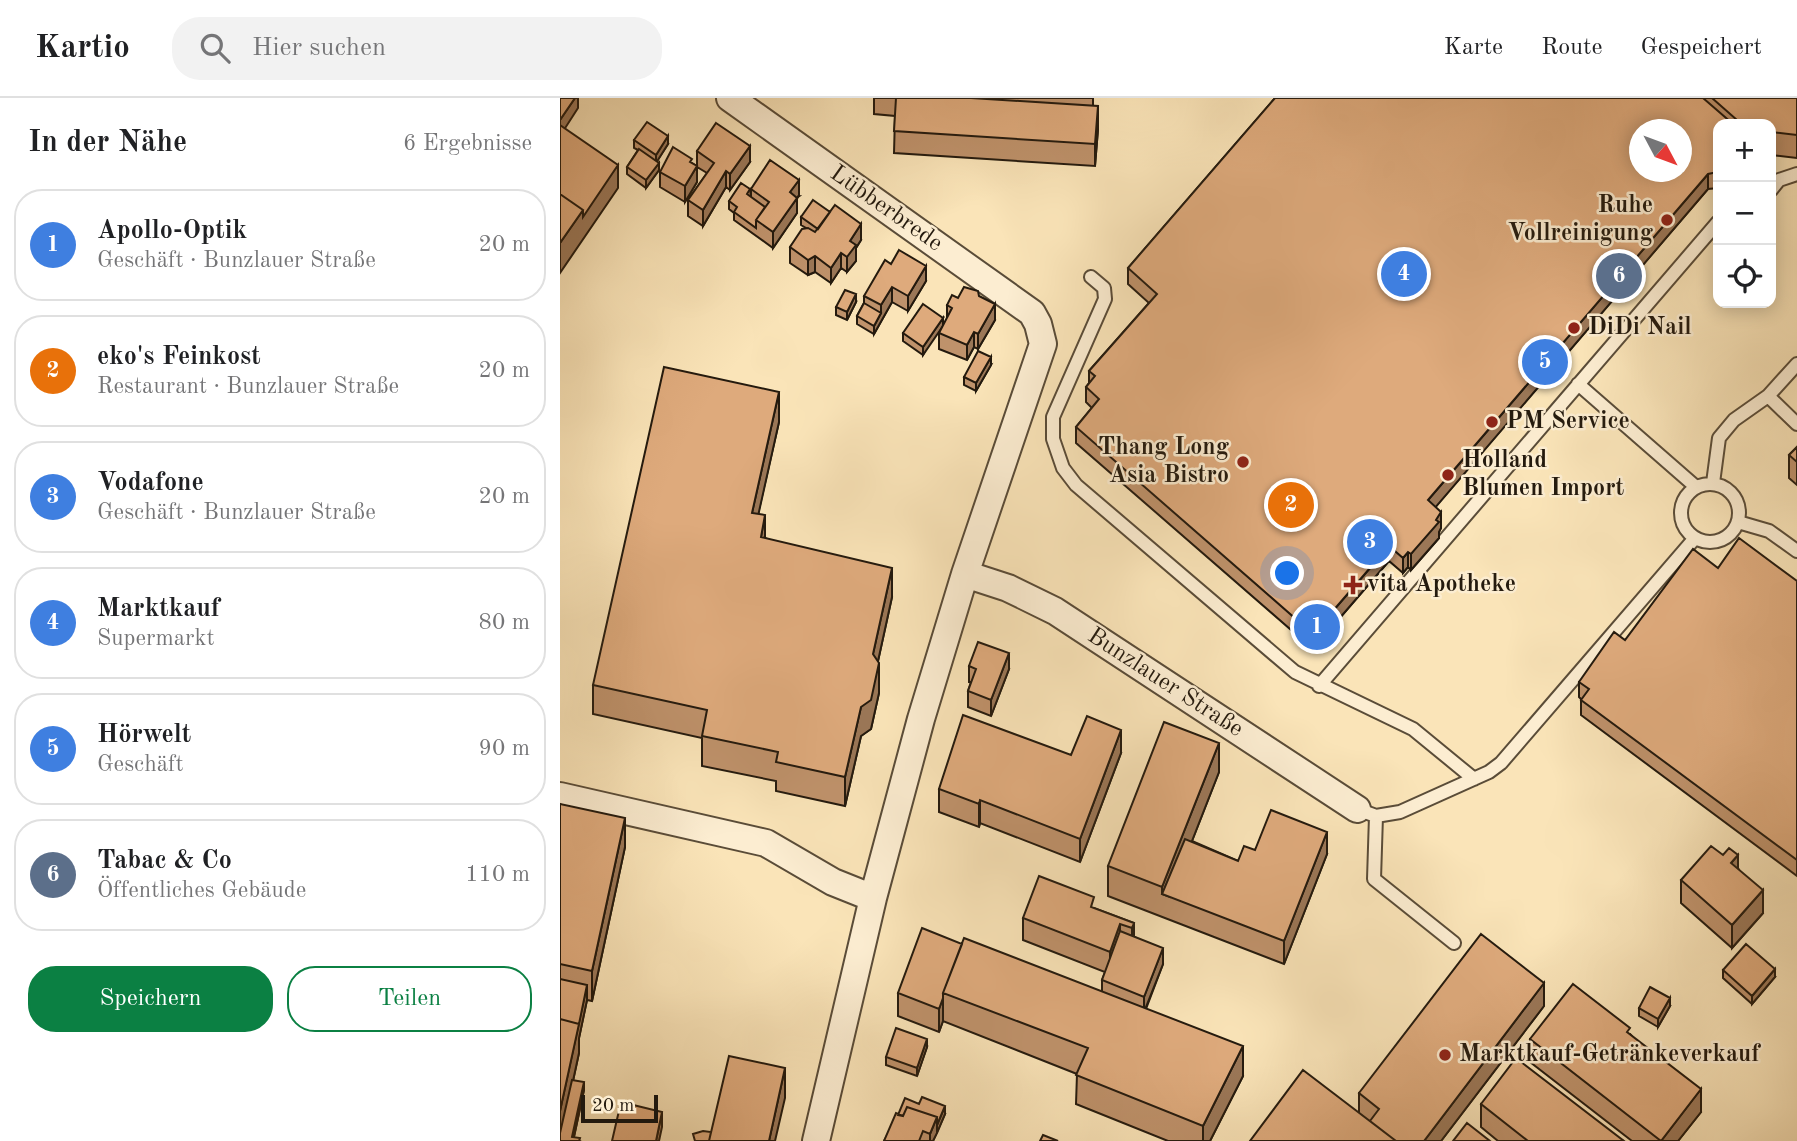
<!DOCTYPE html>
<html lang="de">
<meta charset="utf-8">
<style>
:root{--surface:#fff;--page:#f2f2f2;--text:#202124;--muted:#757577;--line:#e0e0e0;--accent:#0b8043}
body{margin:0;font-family:"Old Standard TT",serif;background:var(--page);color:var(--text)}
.controls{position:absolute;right:21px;top:21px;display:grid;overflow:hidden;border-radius:14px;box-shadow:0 4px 18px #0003}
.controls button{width:63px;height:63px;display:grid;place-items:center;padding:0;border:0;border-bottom:2px solid var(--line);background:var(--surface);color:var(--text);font:35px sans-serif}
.compass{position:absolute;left:1069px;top:21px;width:63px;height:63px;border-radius:50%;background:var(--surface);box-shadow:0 4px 18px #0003;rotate:131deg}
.scale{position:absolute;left:21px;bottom:18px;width:77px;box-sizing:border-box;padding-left:7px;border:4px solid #241a0e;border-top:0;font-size:19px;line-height:24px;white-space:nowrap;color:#241a0e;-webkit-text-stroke:5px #fcedd1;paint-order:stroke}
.you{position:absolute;left:728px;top:476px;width:24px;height:24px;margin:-18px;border:5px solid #fff;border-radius:50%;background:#1a73e8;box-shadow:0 0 0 10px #1a73e833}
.badge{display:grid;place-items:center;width:46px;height:46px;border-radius:50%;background:var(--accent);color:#fff;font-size:23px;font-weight:700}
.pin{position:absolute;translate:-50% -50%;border:4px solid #fff;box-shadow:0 2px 7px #0006}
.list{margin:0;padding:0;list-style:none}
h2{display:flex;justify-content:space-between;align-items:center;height:91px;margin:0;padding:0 28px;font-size:30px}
h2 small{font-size:23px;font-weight:400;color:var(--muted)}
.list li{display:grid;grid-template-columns:46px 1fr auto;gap:21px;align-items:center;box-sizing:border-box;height:112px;margin:0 14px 14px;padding:0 14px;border:2px solid var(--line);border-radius:28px}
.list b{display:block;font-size:26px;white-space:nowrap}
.list p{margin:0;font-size:23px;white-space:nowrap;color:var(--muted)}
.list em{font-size:23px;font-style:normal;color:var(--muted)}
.actions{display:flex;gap:14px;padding:21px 28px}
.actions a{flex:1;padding:16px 0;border:2px solid var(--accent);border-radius:28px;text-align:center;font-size:24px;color:var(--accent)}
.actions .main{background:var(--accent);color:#fff}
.icon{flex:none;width:38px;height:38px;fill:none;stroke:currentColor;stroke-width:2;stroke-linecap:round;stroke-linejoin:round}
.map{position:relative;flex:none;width:1237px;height:1043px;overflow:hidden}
header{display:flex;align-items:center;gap:42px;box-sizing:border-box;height:98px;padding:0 35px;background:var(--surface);border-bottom:2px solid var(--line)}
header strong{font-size:33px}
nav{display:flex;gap:38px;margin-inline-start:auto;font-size:24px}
.search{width:490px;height:63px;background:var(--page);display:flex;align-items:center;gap:18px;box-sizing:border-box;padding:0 24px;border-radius:28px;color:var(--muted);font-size:26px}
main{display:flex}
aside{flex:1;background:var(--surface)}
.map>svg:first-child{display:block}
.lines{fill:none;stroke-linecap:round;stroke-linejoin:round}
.service-casing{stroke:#5a4c38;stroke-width:16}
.minor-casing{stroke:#5a4c38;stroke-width:30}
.service{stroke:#fcedd1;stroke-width:12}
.minor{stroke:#fcedd1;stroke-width:26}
.wall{fill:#bf926b;stroke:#241a0e;stroke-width:2}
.shaded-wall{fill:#9b7757;stroke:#241a0e;stroke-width:2}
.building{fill:#deaa7c;stroke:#241a0e;stroke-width:2;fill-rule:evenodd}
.poi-dot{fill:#8f2418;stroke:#fcedd1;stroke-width:2.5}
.labels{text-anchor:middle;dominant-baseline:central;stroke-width:5;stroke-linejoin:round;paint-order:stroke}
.poi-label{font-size:24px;font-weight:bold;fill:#241a0e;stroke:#fcedd1;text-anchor:start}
.street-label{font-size:24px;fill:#241a0e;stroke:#fcedd1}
</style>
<header>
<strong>Kartio</strong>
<div class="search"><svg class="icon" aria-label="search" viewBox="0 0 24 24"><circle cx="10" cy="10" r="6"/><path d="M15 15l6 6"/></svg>Hier suchen</div>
<nav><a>Karte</a><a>Route</a><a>Gespeichert</a></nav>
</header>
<main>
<aside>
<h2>In der Nähe<small>6 Ergebnisse</small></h2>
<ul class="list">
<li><span class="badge" style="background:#3f7fe0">1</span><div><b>Apollo-Optik</b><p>Geschäft · Bunzlauer Straße</p></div><em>20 m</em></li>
<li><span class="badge" style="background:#e8710a">2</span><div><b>eko's Feinkost</b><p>Restaurant · Bunzlauer Straße</p></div><em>20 m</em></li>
<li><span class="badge" style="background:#3f7fe0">3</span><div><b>Vodafone</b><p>Geschäft · Bunzlauer Straße</p></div><em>20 m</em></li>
<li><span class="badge" style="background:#3f7fe0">4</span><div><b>Marktkauf</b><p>Supermarkt</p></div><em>80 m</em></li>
<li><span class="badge" style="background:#3f7fe0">5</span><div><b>Hörwelt</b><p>Geschäft</p></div><em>90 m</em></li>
<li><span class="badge" style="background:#5c6f8a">6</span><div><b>Tabac &amp; Co</b><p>Öffentliches Gebäude</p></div><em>110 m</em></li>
</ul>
<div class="actions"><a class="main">Speichern</a><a>Teilen</a></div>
</aside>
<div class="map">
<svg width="1237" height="1043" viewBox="0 0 1237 1043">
<rect width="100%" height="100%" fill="#fae4b8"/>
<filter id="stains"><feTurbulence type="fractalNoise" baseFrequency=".00286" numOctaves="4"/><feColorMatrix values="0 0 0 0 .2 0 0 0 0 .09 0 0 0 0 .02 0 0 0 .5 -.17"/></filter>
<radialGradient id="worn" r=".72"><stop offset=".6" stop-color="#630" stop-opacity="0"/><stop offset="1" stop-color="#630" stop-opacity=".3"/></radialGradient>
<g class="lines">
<defs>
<path id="service" d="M1211,92L1219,82L1237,76
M531,179L544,190L545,201L493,319V341L503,370L516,387L735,574L853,631L914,681
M1018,286L1136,389
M1208,298L1237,326
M1153,385L1159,340L1174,322L1208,298L1237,266
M1121 415a29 29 0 1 1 58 0a29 29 0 1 1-58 0Z
M1178,424L1209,433L1237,453
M759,588L1158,124
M797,711L816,718L840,714L929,674L941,665L1135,440
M816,718L814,781L894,845"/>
<path id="minor" d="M170,0L472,215L478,226L483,246L405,476L361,621L313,800L256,1043
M405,476L448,490L495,513L797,711
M0,698L206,745L273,784L313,800"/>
</defs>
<use href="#service" class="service-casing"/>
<use href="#minor" class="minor-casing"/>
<use href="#service" class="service"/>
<use href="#minor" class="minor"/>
</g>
<path class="wall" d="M314,0H533V8L538,31L535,68L334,55L335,18L314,16Z
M715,0H1237V60L1211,57V26H1158V90L1148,91L875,409L881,430L879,434V440L851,472L848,469L843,475L829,463L753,551L516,345V329L532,310L526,304V289L529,285V273L589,205L568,186V170Z
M74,42L108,46L97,63L99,72L86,90L67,76V69L78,52L74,50Z
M137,53L190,64L170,92L166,89L143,128L128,118V102L147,75L137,69V84L125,104L100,89V74L132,65L137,68Z
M190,91L191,99V91L239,98L237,99V115L213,150L174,122V115L169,111V103Z
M241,119L301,142L296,150V163L287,174L281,170L271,185L255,174L248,177L230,165V149L246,130L241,127Z
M331,166L366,183L348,213L332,204L314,236L297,226V218L304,205V198Z
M398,200L435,222L418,251L414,249L407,262L379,251V235L387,221V207Z
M296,204L287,222L276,217V209Z
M383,220L363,257L343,243V235Z
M431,267L416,293L404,287V279Z
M219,324L198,416L205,440L332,499L318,563L319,595L311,631L301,638L285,708L216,693V683L142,668V640L33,616V587Z
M1237,349V387L1229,380V357Z
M1158,470L1237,483V778L1021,617V601L1019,599V584L1065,542Z
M409,568L449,571L431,618L408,609V593L411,584H409Z
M561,655L520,764L420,725L419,729L379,714V691L511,657Z
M659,674L632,743L678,763L695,752L767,756L724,866L548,798V768Z
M0,706L65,749L32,903L27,902L19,940V955L13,983L24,992L14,1039L20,1043H0Z
M1178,770L1203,815L1172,850L1121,805V782Z
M534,810L574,825V838L603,866L586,911L683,978L650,1043H608L516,1006L517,976L383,923L379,934L338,918V895L402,846L542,894V882L545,874L463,842V820Z
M1163,872L1215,879L1192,906L1163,880Z
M984,908L881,1043H690L799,1015V995Z
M1110,908L1098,929L1079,918V910Z
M1070,936L1141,1014L1118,1043H1072L970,964V941Z
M367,949L357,978L326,967V959Z
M921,1006L1064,1043H938L921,1029Z
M385,1016L373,1043H324L338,1017Z"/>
<path class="shaded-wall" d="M15,0H18V10L0,38V22Z
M538,8V31L535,68V46Z
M108,38V46L96,65V57Z
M190,48V64L170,92V76Z
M99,65V72L86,90V82Z
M58,67V90L0,175V145L23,112Z
M137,68V84L125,104V88Z
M166,73V89L143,128V112Z
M1148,76V91L868,418V402Z
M239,82V98L230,110V94Z
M237,100V115L213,150V134Z
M301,126V142L296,150V163L287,174V159L290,143Z
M281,155V170L271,185V170Z
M255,158V174L248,177V162Z
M366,168V183L348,213V198Z
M332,189V204L314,236V228L321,215V207Z
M296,196V204L287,222V214Z
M435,206V222L418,251V236Z
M383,220V228L363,257V249Z
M414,234V249L407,262V247Z
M431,259V267L416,293V285Z
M219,294V324L192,445V415Z
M881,414V430L879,434V440L851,472V456Z
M205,417V446L201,439Z
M829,448V463L753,551V536Z
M848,454V469L843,475V460Z
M332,470V499L313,586V556Z
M449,555V571L431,618V602Z
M319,565V595L311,631L301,638L285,708V679L301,609Z
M561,632V655L520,764V741Z
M659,645V674L610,799L602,796V789Z
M420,702V725L419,729V706Z
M65,720V749L32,903V873Z
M767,734V756L724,866V843Z
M1178,757V780L1171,765Z
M1203,792V815L1172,850V827Z
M574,825V848L572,853V830Z
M560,826V848L550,876V854Z
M603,850V866L584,914V899Z
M1215,871V879L1192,906V898Z
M984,885V908L881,1043H864Z
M27,887V902L19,940V955L0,1043V1013Z
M383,900V923L379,934V911Z
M1110,900V908L1098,929V921Z
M367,941V949L357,978V970Z
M683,948V978L650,1043H643V1028Z
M225,970V1000L215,1043H209Z
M24,984V992L13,1043L12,1039Z
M1141,991V1014L1118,1043H1101Z
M385,1008V1016L377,1035V1027Z
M102,1014V1029L99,1043H96Z
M377,1019V1035L373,1043H370V1036Z"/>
<path class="building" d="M0,0H15L0,22Z
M336,0H411L538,8L535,46L334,33Z
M715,0H1143L1173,26H1158V74L1148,76L868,402L881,414L876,422L879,424L851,456L848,454L843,460L829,448L753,536L516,329L539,301L526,289L535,278L529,273L597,196L568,170ZM1080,32H1122V74H1080Z
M1152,0H1237V37L1211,34V26H1173L1177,22Z
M87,24L108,38L96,57L74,42Z
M156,25L190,48L170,76L166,73L143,112L128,102L154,65L137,53Z
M0,27L58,67L23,119V112L0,96Z
M113,49L132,61L130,64L137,68L125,88L100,74Z
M79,51L99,65L86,82L67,69Z
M210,62L239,82L230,94L237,100L213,134L196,122L209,104L191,91Z
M181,85L190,91L187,96L205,109L196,122V130L174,114L177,109L169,103Z
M0,96L23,112L0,145Z
M253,102L270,114L258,131L241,119Z
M275,107L301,126L290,143L296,147L287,159L281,155L271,170L255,158L248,162L230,149L242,131L248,130L255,134Z
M339,152L366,168L348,198L332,189L321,207L304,198L325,162L331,166Z
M404,189L418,193L419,198L435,206L418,236L414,234L407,247L379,235L392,210L387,207L392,197L398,200Z
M285,192L296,196L287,214L276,209Z
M304,205L321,215L314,228L297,218Z
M363,206L383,220L363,249L343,235Z
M418,253L431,259L416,285L404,279Z
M104,269L219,294L192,415L205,417L201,439L332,470L313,556L319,565L311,602L301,609L285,679L216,664L218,654L142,638L147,612L33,587Z
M1237,349V364L1229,357Z
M1179,440L1237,483V762L1021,602L1029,591L1019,584L1054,534L1065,542L1133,451L1158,470Z
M418,544L449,555L431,602L408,593L416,571L409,568Z
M403,617L511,657L527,618L561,632L520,741L420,702L419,706L379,691Z
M604,624L659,645L602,789L548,768Z
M0,706L65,720L32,873L0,866Z
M711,712L767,734L724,843L602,796L625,741L678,763L684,748L695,752Z
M1151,748L1163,757L1169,750L1178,757L1171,765L1203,792L1172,827L1121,782Z
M479,778L534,799L531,809L574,825L572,830L560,826L550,854L463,820Z
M362,830L402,846L383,895V900L379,911L338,895Z
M560,833L603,850L584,899L542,882Z
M921,836L984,885L864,1043H836L810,1023L819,1011L799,995Z
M404,840L683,948L643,1028L516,977L528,950L383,895Z
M1186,846L1215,871L1192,898L1163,872Z
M0,881L27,887L19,926L0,921Z
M1013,886L1070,930L1067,934L1141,991L1101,1043L970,941Z
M1090,889L1110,900L1098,921L1079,910Z
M0,921L19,926L0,1013Z
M336,930L367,941L357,970L326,959Z
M169,958L225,970L209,1043H149Z
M956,960L1064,1043H968L921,1006Z
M743,972L836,1043H690Z
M12,982L24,984L12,1039L20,1040L19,1043H0V1035Z
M362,999L385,1008L377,1027V1019L347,1009L343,1018L338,1017L345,1000L359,1006Z
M61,1004L102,1014L96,1043H52Z
M347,1009L377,1019L370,1036L363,1033L359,1043H324L336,1015L343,1018Z
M907,1025L930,1043H893Z
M143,1033L151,1034L149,1043H135L133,1036Z
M483,1037L498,1043H480Z"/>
<g class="poi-dot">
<circle cx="1107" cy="122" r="7"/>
<circle cx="1014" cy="230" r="7"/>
<circle cx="932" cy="324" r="7"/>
<circle cx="683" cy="364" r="7"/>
<circle cx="888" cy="377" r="7"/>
<path d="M789.5 476.5h7v7h7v7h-7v7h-7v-7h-7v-7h7z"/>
<circle cx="885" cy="957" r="7"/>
</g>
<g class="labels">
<g class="poi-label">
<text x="1093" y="108" text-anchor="end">Ruhe<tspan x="1093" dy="28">Vollreinigung</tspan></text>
<text x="1028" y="230">DiDi Nail</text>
<text x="946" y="324">PM Service</text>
<text x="669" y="350" text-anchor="end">Thang Long<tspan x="669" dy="28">Asia Bistro</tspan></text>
<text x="902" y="363">Holland<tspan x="902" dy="28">Blumen Import</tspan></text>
<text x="807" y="487">vita Apotheke</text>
<text x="899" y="957">Marktkauf-Getränkeverkauf</text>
</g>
<g class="street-label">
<text transform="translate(326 111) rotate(35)">Lübberbrede</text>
<text transform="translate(605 585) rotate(33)">Bunzlauer Straße</text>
</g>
</g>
<rect width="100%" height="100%" filter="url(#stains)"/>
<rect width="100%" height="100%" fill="url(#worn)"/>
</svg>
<div class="controls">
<button>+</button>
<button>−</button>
<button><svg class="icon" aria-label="locate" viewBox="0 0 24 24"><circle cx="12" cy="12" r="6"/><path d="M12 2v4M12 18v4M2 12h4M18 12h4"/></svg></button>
</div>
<svg class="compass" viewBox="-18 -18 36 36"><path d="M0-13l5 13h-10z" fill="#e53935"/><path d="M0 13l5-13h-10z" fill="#757577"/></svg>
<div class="scale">20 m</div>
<div class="you"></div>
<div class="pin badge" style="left:757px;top:529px;background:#3f7fe0">1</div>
<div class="pin badge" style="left:731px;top:407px;background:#e8710a">2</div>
<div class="pin badge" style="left:810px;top:444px;background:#3f7fe0">3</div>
<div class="pin badge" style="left:844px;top:176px;background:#3f7fe0">4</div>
<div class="pin badge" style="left:985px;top:264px;background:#3f7fe0">5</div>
<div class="pin badge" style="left:1059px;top:178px;background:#5c6f8a">6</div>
</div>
</main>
